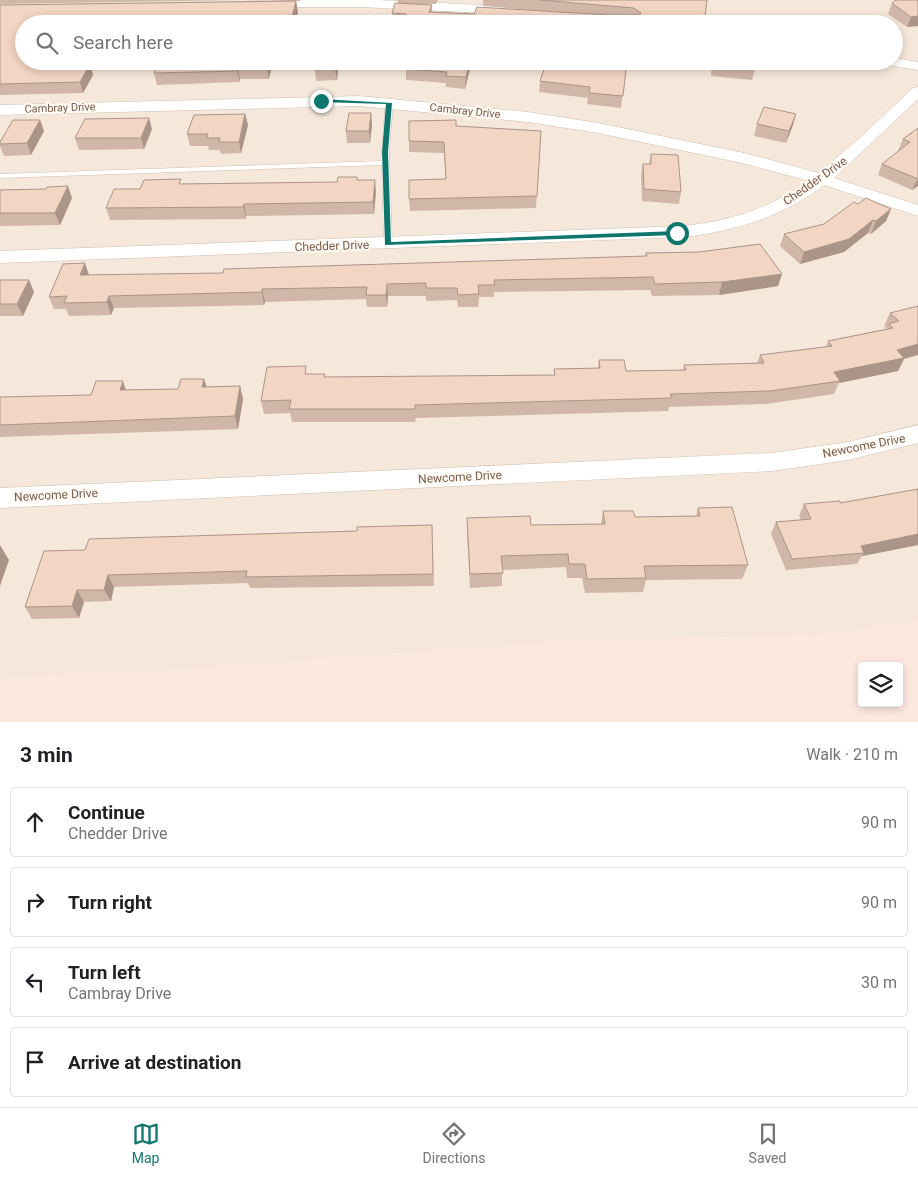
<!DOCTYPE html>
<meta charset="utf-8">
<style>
:root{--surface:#fff;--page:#f6f6f6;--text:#202124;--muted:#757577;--line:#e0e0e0;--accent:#0f766e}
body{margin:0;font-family:Roboto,sans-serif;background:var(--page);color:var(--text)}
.controls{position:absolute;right:15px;bottom:15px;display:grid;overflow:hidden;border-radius:5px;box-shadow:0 2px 8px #0003}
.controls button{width:45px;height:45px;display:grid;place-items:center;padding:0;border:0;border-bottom:1px solid var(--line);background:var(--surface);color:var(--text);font:25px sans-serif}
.stop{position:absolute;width:15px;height:15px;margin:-11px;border:4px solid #0f766e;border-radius:50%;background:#fff}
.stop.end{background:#0f766e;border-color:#fff;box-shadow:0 1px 5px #0008}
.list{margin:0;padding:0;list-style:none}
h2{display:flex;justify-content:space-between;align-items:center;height:65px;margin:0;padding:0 20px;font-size:21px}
h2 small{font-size:16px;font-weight:400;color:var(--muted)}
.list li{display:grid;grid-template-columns:32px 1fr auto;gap:15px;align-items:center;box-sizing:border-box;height:70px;margin:0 10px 10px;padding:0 10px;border:1px solid var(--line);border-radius:5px}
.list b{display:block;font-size:19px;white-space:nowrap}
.list p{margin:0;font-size:16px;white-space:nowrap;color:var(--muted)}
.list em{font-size:16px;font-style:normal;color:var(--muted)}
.icon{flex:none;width:28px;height:28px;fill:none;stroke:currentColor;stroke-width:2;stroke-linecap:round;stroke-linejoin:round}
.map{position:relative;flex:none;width:918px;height:722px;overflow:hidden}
.search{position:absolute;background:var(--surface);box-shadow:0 2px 8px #0003;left:15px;right:15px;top:15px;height:55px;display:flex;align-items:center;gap:12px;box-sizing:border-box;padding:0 18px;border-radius:28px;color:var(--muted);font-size:19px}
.sheet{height:385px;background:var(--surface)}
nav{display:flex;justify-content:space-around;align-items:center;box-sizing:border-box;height:70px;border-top:1px solid var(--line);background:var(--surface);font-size:14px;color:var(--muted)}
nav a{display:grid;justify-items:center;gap:2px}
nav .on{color:var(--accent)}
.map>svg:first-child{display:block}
.residential{fill:#f5e8da;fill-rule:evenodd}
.commercial{fill:#fde8e0;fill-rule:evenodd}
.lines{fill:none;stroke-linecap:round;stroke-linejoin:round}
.lane-casing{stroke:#d1beb0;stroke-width:1}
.street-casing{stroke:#d1beb0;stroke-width:1}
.lane{fill:#fff;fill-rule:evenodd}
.street{fill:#fff;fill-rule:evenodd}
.wall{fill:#d1b7a8}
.shaded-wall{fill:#aa9588}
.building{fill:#f3d5c3;stroke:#aa9588}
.route{fill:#0f766e}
.labels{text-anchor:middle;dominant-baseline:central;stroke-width:4.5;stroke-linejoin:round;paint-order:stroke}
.far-street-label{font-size:11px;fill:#7a5c4d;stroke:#fffaf3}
.street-label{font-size:12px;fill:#7a5c4d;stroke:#fffaf3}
</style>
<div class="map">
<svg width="918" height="722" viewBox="0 0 918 722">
<rect width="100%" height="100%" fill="#fdf6ec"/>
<path class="residential" d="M0,0H918V620L819,635L583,640L187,669L0,678ZM24,24H894V61H24Z"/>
<path class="commercial" d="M918,620V722H0V678L187,669L583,640L819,635ZM862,666H899V703H862Z"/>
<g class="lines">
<defs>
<path id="lane" d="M386,101L393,103L389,151L392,244L388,247L384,244L382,165L0,178V174L381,161Z"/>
<path id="street" d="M263,0H377L505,6L511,10L505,14L360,7H268L263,6L262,3Z
M894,58L918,62V70L887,65L880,61H894Z
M918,87V99L834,178L918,205V216L824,185C783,217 735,231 683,237L0,263V251L683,226C730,221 770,208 809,181L742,163L598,133L528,122L359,106L0,115V105L359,96L528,112L598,123L744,153L819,173L862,136L913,88Z
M918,425V443L848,460L772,471L0,508V488L772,453L848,442Z"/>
</defs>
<use href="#lane" class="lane-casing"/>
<use href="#street" class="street-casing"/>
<use href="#lane" class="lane"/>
<use href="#street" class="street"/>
</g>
<path class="wall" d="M0,0H300V1H296L298,12L295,24H24V61H57L58,64H90L93,75L83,93L0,95V5L291,1L238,0L0,4Z
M398,0H438L436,4H401L432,5V12L474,14L555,12L483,6V0H707L704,24H393L392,13L398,3Z
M918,0L907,27L888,14L892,3Z
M273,61L269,79H240V82L157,85L154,73Z
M316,61H339L337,80L316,81L315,70Z
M472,61L465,89L446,87V83L406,80V69Z
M547,61H630L629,68H626L621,108L587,104L588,98L539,92L540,81Z
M686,61H698V63Z
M712,61H755V69L752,80L711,76Z
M371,113L372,125L370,143H347L346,131Z
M245,114L248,125L241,153L221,154L220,150H209L208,146H190L187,134Z
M40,120L44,131L31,155L4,156L0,146V142Z
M757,124L793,125L786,143L754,136Z
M456,126L541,131L536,208L410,211L409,199L446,179L444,153L409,152V141Z
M918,128V186L912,190L878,175L882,164L898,151L903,139Z
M152,129L144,149L79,150L75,138Z
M651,154L681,192L679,204L642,201L641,176L643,164H649Z
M357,177V180L376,192L374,214L246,216V219L110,220L106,208L140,189L182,184L337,182Z
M0,190L72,198L60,225L0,226Z
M858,204L891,209L886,221L871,234L868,233L844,252L800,264L780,246L784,234L824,224Z
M646,253L782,274L778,286L719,295L652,296L650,290L494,292V297H479L478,307H458L457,300L426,301V296H388L387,307H367L366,299L265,302L264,305L114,308L111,315L69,316L66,309H54L49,297L89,275L223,273L645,256Z
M0,280H29L34,292L23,316H0Z
M918,306L904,359L898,371L839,383L834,394L766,404L669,407L668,411L416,418L415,422H292L290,413L264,414L261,401L308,374H325V377L554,375V369L598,368L599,360L626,371L683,370L684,365L757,363L760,355L826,347L828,341L887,329L884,326L890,313Z
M204,379L207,387L240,386L243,399L238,429L0,437V397L91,395L126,390L178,389Z
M918,489V545L862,556L857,564L786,570L771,534L776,522L801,520L799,516L804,504L840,503Z
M698,508L748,565L742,579L646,580L643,592L585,593L582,578H567L566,567L502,570V586L470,588L467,532V518L531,525L601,524L603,511L635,517L696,516Z
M432,525L434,586L250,588L248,583L114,587L111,601L84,602L79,618L32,619L25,607L85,550L357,531Z"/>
<path class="shaded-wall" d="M296,1L298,12L295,24H293L292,17Z
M918,16V26L907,27L911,17Z
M269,61H273L269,79L267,67Z
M336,61H339L337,80L335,69Z
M470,61H472L465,89L466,77Z
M90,64L93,75L83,93L80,82Z
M238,68L240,79V82L237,71Z
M371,113L372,125L370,143L369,131Z
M245,114L248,125L241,153L239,142Z
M796,114L793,125L786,143L789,131Z
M149,118L152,129L144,149L141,138Z
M40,120L44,131L31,155L27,143Z
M918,178V186L912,190L918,179Z
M375,180L376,192L374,214L373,202Z
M68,186L72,198L60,225L55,213Z
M244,204L246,216V219L243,207Z
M891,209L886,221L871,234L876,221Z
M873,220L868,233L844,252L800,264L804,252Z
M85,263L89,275H80Z
M782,274L778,286L719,295L722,282Z
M29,280L34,292L23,316L17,304Z
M387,284L388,296L387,307L386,295Z
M262,289L265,302L264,305L262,292Z
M109,296L114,308L111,315L107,302Z
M918,344V355L904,359L898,371L839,383L840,381L834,372L897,350Z
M204,379L208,391L202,387Z
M123,381L127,393L120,390Z
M240,386L243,399L238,429L235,416Z
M918,534V545L862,556L864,553L861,546Z
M0,545L9,560L0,586Z
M108,575L114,587L111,601L104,590Z
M77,590L84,602L79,618L72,606Z"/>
<path class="building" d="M540,0H707L704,24H406V14L392,13L395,3L432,5L429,12L474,14L477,7L609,15H640L641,13L634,8Z
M896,0H918V16L911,17L892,3Z
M296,1L292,17L279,18L277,24H136L137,21H75L74,23L24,24V59L22,61H56L55,64H90L80,82L0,84V5Z
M159,61H269L267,67L238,68L237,71L154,73Z
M316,61H336L335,69L315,70Z
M406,61H470L466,77L446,76L447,72L406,69Z
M547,61H627L623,96L589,93L590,87L540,81Z
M714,61H755V69L713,65Z
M764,107L796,114L789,131L757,124Z
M349,113H371L369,131H346Z
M245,114L239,142H219L220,138H207L208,134H187L194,115Z
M149,118L141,138H75L85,119Z
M13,120H40L27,143L0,144V142Z
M456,120V126L541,131L537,196L409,199V180L446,179L444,142L409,141V121Z
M918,128V179L882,164L910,142L903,139Z
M651,154L678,155L681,192L644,189L643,164H651Z
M338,177H357V180H375L373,202L244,204L243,207L106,208L114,189H140L144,180L181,179L179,184L337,182Z
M68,186L55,213H0V190L46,189L47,187Z
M866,198L891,209L876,221L873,220L849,239L804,252L784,234L824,224L854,202L858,204Z
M760,244L782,274L722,282L655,284L653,277L494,280L495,285H478L479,294L458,295L457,288H426V283L387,284L386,295H366L367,287L262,289V292L109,296L107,302L64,303L67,296L49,297L63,264L85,263L80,275L223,273L224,269L647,256L646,253L699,252Z
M0,280H29L17,304H0Z
M918,306V344L897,350L904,358L834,372L840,381L770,391L670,394L672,398L415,405V409H289L291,400L261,401L267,367L306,366L305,374H325L324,377L555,375L554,369L600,368L599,360H624L626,371L686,370L684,365L764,363L760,355L832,346L828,341L893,328L889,324L899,321L890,313Z
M181,379H204L202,387L240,386L235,416L0,425V397L91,395L96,381H123L120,390L178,389Z
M918,489V534L861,546L864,553L792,559L776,522L811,519L804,504L840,501V503Z
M732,507L748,565L644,566L646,578L587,579L585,564H569L568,554L501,556L503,573L470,574L467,518L530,516L531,525L605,524L603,511H633L635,517L700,516L698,508Z
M432,525L433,574L246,577L247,571L108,575L104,590H77L72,606L25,607L44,551L85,550L89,539L357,531V527Z"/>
<path class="route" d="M321,99L392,103L388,152L391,242L677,231L681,233L677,235L385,245L382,152L386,104L319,102Z"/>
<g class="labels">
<g class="far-street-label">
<text transform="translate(60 108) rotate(-2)">Cambray Drive</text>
<text transform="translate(465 111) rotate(6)">Cambray Drive</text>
</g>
<g class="street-label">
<text transform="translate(815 181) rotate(-35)">Chedder Drive</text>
<text transform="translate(332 246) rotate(-2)">Chedder Drive</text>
<text transform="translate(864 446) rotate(-11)">Newcome Drive</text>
<text transform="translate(460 477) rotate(-3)">Newcome Drive</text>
<text transform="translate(56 495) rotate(-3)">Newcome Drive</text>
</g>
</g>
</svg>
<div class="controls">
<button><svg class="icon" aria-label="layers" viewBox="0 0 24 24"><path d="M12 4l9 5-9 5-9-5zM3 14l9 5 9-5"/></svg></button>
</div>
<div class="stop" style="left:677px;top:233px"></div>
<div class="stop end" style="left:321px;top:101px"></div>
<div class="search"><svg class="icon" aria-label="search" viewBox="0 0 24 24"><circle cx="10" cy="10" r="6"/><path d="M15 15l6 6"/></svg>Search here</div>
</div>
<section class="sheet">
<h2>3 min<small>Walk · 210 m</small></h2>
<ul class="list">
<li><svg class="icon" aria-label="ahead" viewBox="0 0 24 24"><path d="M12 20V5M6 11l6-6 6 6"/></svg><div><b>Continue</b><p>Chedder Drive</p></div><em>90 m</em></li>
<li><svg class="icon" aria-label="right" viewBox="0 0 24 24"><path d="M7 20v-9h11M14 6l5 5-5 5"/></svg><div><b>Turn right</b></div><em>90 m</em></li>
<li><svg class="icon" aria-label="left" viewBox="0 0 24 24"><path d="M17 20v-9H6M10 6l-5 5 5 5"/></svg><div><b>Turn left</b><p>Cambray Drive</p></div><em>30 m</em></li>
<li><svg class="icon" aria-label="arrive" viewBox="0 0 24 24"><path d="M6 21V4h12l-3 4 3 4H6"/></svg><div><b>Arrive at destination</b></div></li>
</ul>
</section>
<nav>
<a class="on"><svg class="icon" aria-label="map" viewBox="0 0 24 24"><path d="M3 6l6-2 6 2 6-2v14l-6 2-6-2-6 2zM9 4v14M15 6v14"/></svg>Map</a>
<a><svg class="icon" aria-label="directions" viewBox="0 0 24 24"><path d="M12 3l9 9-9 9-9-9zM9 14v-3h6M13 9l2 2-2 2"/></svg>Directions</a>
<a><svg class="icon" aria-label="saved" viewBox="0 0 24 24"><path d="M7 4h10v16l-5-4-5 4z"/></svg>Saved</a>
</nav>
